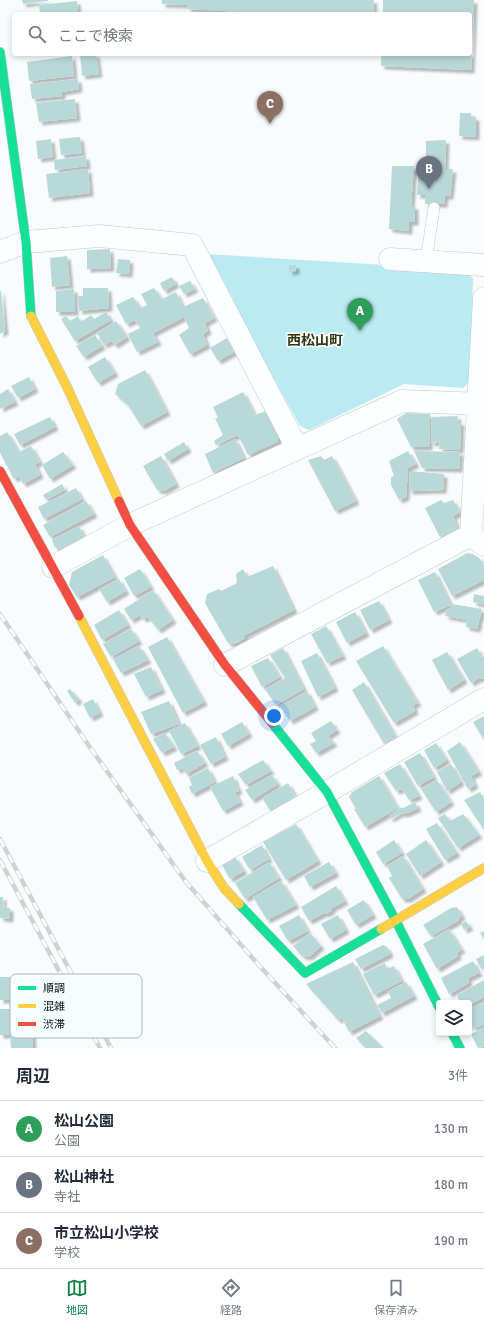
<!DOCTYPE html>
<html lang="ja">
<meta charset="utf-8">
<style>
:root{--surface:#fff;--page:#f6f6f7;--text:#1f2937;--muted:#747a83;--line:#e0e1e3;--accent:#0b8043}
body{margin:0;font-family:Signika,"Noto Sans JP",sans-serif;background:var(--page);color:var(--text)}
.controls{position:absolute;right:12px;bottom:12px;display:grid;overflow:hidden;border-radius:4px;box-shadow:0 2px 6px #0003}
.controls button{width:36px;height:36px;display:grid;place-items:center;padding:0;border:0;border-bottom:1px solid var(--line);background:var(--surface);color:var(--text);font:20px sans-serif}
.you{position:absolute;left:274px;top:716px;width:14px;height:14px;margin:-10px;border:3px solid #fff;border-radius:50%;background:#1a73e8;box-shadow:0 0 0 6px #1a73e833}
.badge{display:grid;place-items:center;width:26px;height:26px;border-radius:50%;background:var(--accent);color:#fff;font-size:13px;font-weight:700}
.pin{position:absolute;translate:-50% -33px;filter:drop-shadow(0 1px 2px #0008)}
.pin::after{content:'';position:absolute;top:21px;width:14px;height:12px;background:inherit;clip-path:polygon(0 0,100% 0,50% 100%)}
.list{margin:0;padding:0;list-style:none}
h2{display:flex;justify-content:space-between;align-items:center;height:52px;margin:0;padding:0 16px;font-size:17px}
h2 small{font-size:13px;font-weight:400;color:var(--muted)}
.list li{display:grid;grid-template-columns:26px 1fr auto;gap:12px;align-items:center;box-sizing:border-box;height:56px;padding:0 16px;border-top:1px solid var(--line)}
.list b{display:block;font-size:15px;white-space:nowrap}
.list p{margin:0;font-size:13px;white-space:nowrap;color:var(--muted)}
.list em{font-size:13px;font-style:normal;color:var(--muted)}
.icon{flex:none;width:22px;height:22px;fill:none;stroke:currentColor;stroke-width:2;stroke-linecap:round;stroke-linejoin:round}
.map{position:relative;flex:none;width:484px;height:1048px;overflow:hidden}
.search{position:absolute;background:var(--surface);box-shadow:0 2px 6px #0003;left:12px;right:12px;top:12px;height:44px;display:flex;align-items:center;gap:10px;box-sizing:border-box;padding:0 14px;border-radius:4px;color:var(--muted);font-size:15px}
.sheet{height:220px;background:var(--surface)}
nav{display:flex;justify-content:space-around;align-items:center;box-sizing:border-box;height:56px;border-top:1px solid var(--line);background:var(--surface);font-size:11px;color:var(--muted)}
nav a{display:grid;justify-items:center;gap:2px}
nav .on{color:var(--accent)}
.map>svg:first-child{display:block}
.green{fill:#baeaf2}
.building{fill:#b9d9d8;filter:url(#shadow)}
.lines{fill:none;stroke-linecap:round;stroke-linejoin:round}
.lane-casing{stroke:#c0c8ca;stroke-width:12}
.street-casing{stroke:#c0c8ca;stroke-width:23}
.fast-casing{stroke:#c0c8ca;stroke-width:10}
.slow-casing{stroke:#c0c8ca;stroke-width:10}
.jam-casing{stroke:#c0c8ca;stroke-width:10}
.lane{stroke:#feffff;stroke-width:11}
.street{stroke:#feffff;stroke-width:22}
.fast{stroke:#16e098;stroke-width:9}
.slow{stroke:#ffcf43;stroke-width:9}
.jam{stroke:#f24e42;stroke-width:9}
.rail-casing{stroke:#d0d2d2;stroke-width:4.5}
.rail{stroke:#f6fdff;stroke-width:3;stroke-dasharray:9;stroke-linecap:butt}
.labels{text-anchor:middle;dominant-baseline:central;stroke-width:3.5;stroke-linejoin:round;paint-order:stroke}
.quarter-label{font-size:14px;font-weight:bold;fill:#34360d;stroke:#f6fdff}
.key{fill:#f6fdff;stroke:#aeb6b9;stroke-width:1}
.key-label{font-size:11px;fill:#061215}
</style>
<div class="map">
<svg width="484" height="1048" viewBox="0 0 484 1048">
<defs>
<filter id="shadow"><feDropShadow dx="3.5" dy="3.5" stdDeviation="1" flood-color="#0004"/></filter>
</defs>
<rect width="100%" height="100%" fill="#f8fcfd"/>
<path class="green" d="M206,254L385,265L464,269L473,279L470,381L463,388L404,384L309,430L300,426Z"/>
<path class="building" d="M22,0H48V1L23,4Z
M162,0H374L373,14H283L188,9L187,5L162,4Z
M383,0H474L471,70L381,66V54H470V14H383Z
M77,1L78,14H40L39,5Z
M80,54H96L99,74L82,76Z
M72,56L74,76L29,81L27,62Z
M78,79L79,89L62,92V96L32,99L30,84Z
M75,99L77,118L39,122L36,103Z
M460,113H471V117H476V137L459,136Z
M80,137L82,153L61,155L59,139Z
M51,139L53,157L38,159L36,141Z
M446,140L445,169H453L450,196H445L444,204H425V195H417L419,166L426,167V141Z
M86,156L87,166L55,170L54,160Z
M392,166H414L411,206H415V222H409V231L389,229Z
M88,169L90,193L49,198L46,174Z
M110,249L111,268L87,269V250Z
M67,256L70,285L52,287L50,258Z
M118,259L130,260L129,274L116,273Z
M289,265H296V271L289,272Z
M172,277L176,284L164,291L160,283Z
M190,281L195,289L184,294L179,286Z
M83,288H108L109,308L79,311L78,296H83Z
M154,288L162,299L176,292L183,307L203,298L214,318L205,323L208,331L203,334L207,345L190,354L179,335L189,328L184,317L153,333L158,342L137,352L128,334L140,328L135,320L126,324L116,305L133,297L141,308L147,305L141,294Z
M74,289L75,312H56V291Z
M0,291H1L5,331L0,334Z
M106,312L111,320L75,341L61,319L66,316L70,321L78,316L81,322L91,315L94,319Z
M116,321L127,337L115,345L111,341L104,345L97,333Z
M95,335L102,346L84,357L76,346Z
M227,338L234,352L218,361L210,348Z
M105,357L115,373L98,383L88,367Z
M145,370L167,412L141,426L128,405L115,394L118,384Z
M29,377L35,389L18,398L11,386Z
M8,389L15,402L0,409V394Z
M243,392L255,415L266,411L279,436L277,442L248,455L238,435L216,445L214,441L223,435L215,418H218L213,407Z
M406,413L430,414L429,447H411L397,419Z
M458,416L457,422H461L460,450L439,449L440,442L431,443L432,417Z
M50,417L55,427L20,445L14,434Z
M7,432L19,452L31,446L40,462L35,464L40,475L23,484L19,476L14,479L0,453V436Z
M235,439L244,458L213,473L205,454Z
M184,442L188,449L168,461L164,454Z
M408,451L416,464L408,468L406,497L399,500L391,485V477L394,476L389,461Z
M414,451L460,452L459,469L422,468Z
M63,452L73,465L50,479L42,465Z
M161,456L176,484L164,491L157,490L143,466Z
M321,456L324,460L332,456L356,501L335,511L308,460Z
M410,471L444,474L443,490L409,491Z
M62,484L65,490L46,500L43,495Z
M76,488L82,499L44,519L38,507Z
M441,500L444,503L453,500L460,512L453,516L458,529L440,537L425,508Z
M86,501L94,514L50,537L43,525Z
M79,526L85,538L60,550L59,548H55L52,540Z
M467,553L473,554L479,558L484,565V580L452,596L438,569Z
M103,555L115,577L77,597L69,585L72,572Z
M273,566L294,610L245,635V638L234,644L228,643L205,603L207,594L219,589L221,591L237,583L236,574L243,569L247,577Z
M140,569L151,587L134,596L124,578Z
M435,572L451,605L434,612L418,580Z
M119,579L126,591L107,602L99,589Z
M153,590L173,620L158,630L148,617L143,619L140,615L131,620L124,609Z
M474,594L484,596V605L473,602Z
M379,601L389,620L370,630L360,610Z
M452,604L482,609L477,629L466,627L467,620L445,616L447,610L451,608Z
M119,610L128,625L102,640L94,625Z
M355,612L366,633L347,643L336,622Z
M326,626L343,656L327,663L311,634Z
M131,629L139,641L111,657L103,644Z
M167,637L204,702L183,713L148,647Z
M139,646L148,660L121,673L113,659Z
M383,646L418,703L413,705L415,711L394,723L356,661Z
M283,648L304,689L276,705L265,689L285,678L270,655Z
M477,648L484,661V679L479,678L471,683L457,659Z
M447,652L464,680L448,690L432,660Z
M317,653L335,688L318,697L301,661Z
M268,658L280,677L262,687L251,666Z
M151,667L162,690L146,697L134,674Z
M364,682L396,737L384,744L352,690Z
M70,689L79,699L75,703L67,691Z
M307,691L315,707L290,721L280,706Z
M93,699L100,713L90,718L83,704Z
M169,701L179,724L151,734L141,712Z
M484,716V740L473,722Z
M331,721L337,730L328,736L334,743L316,753L310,744L316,741L311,733Z
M242,722L249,734L228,746L221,734Z
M185,723L198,746L181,754L169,731Z
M165,733L174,747L162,753L153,739Z
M216,737L225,757L211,764L200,745Z
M460,742L479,772L471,776L475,785L468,789L447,751Z
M436,743L447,760L434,768L424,750Z
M197,751L205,763L186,774L182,768L177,770L174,763Z
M420,753L434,777L418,786L404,762Z
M263,760L271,771L246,785L238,774Z
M400,764L419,796L409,800L402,789L396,791L384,773Z
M451,764L461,782L447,791L437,772Z
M208,768L215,782L192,794L189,787L192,785L189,778Z
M272,775L278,784L252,800L245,790Z
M233,776L239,791L235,792L240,802L223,811L210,787Z
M379,776L398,808L365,827L354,809H356L349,797L352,792Z
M437,780L451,802L436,812L421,789Z
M288,783L296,797L271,812L262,798Z
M480,792L484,799V830L464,800Z
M415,802L418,808L405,814L401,813L390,819L389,816L400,808H403Z
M445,814L450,821L463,814L479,835L458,848L438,818Z
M437,823L457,853L445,860L426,829Z
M296,824L318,861L286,880L263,842Z
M394,840L402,853L383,864L376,852Z
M426,840L441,862L420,876L406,854Z
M262,845L269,859L250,870L242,857Z
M403,856L423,889L408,899H402L389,878L392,876L387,866Z
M235,857L244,871L230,879L222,865Z
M269,862L279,878L245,899L235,883Z
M329,862L336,873L310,887L304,876Z
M281,881L296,905L267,920L253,897Z
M336,886L345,901L332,908V910L326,914L324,913L309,921L301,907Z
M0,897H3V907L10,908V919L0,918Z
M364,900L373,915L356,925L347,910Z
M457,907L462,916L459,918L458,921L431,936L423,925L451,908Z
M299,915L308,931L288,941L279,926Z
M338,915L346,930L330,939L321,924Z
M466,921L470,927L464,930L461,924Z
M449,929L462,950L457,952L458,956L437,969L423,944Z
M484,931V940L480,933Z
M310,933L321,946L309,957L302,956L293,946Z
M383,945L387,947L390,954L361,969L355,959Z
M484,955V969L482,970L476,959Z
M473,961L479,973L468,978L469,983L449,994L441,978Z
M353,962L380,1016L349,1032L342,1018L338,1020L306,984Z
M385,963L387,969L394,966L402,981L374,995L363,974Z
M0,977H25V996H20V1000H0Z
M484,980V997L469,1005V1003H460L457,995Z
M406,982L414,996L382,1013L377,1005L391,998L388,991Z
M484,1003V1024L474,1029L472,1025L469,1026V1009Z
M0,1009H25V1025L32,1026L33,1048H11L10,1035H0Z
M484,1027V1046L478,1048L471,1034Z
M366,1031L383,1048H366L356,1038Z"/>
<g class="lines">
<defs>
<path id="lane" d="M426,261L434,208"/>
<path id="street" d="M0,252L26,242L99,236L192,245L297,448
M390,259L484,265
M471,535L484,298
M53,567L130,525L402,401L484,404
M225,665L471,535L484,545
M207,861L327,792L484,699"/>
<path id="fast" d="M0,52L26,242L31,316
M272,723L327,792L395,919L439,1007
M239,904L305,973L381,929
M452,1033L460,1048"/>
<path id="slow" d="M31,316L68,389L119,501
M79,616L207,861L224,888L239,904
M381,929L484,868"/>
<path id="jam" d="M0,471L79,616
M119,501L130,525L225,665L272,723"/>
</defs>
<use href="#lane" class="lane-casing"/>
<use href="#street" class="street-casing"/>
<use href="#fast" class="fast-casing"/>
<use href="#slow" class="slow-casing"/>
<use href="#jam" class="jam-casing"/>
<use href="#lane" class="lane"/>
<use href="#street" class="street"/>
<use href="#fast" class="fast"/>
<use href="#slow" class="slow"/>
<use href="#jam" class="jam"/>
<defs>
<path id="rail" d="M0,614L89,746L186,882L256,962L335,1048
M0,839L111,1048
M0,860L100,1048"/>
</defs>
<use href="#rail" class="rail-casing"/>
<use href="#rail" class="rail"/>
</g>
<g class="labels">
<g class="quarter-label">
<text x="315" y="340">西松山町</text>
</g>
</g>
<rect x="10" y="974" width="132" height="64" rx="6" class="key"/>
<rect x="18" y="986" width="18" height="4" fill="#16e098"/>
<rect x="18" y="1004" width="18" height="4" fill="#ffcf43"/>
<rect x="18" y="1022" width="18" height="4" fill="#f24e42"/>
<g class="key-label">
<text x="43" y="992">順調</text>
<text x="43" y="1010">混雑</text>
<text x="43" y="1028">渋滞</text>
</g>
</svg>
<div class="controls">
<button><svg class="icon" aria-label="layers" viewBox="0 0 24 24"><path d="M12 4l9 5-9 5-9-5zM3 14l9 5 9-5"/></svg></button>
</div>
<div class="you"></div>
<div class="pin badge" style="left:360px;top:331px;background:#2e9e5b">A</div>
<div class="pin badge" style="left:429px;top:189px;background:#6b7280">B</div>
<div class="pin badge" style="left:270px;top:124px;background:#8d6e63">C</div>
<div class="search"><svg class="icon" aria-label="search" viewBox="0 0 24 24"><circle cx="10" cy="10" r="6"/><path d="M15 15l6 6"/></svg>ここで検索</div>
</div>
<section class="sheet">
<h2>周辺<small>3件</small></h2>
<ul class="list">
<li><span class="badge" style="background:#2e9e5b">A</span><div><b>松山公園</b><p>公園</p></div><em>130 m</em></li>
<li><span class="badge" style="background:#6b7280">B</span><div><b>松山神社</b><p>寺社</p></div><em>180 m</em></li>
<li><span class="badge" style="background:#8d6e63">C</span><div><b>市立松山小学校</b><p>学校</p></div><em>190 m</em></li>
</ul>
</section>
<nav>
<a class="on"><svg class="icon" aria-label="map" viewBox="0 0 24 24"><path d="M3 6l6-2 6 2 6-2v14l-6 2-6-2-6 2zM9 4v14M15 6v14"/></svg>地図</a>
<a><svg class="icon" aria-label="directions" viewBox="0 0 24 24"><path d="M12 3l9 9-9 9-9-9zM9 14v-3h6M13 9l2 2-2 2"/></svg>経路</a>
<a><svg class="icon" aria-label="saved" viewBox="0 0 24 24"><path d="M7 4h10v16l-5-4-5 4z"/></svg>保存済み</a>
</nav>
